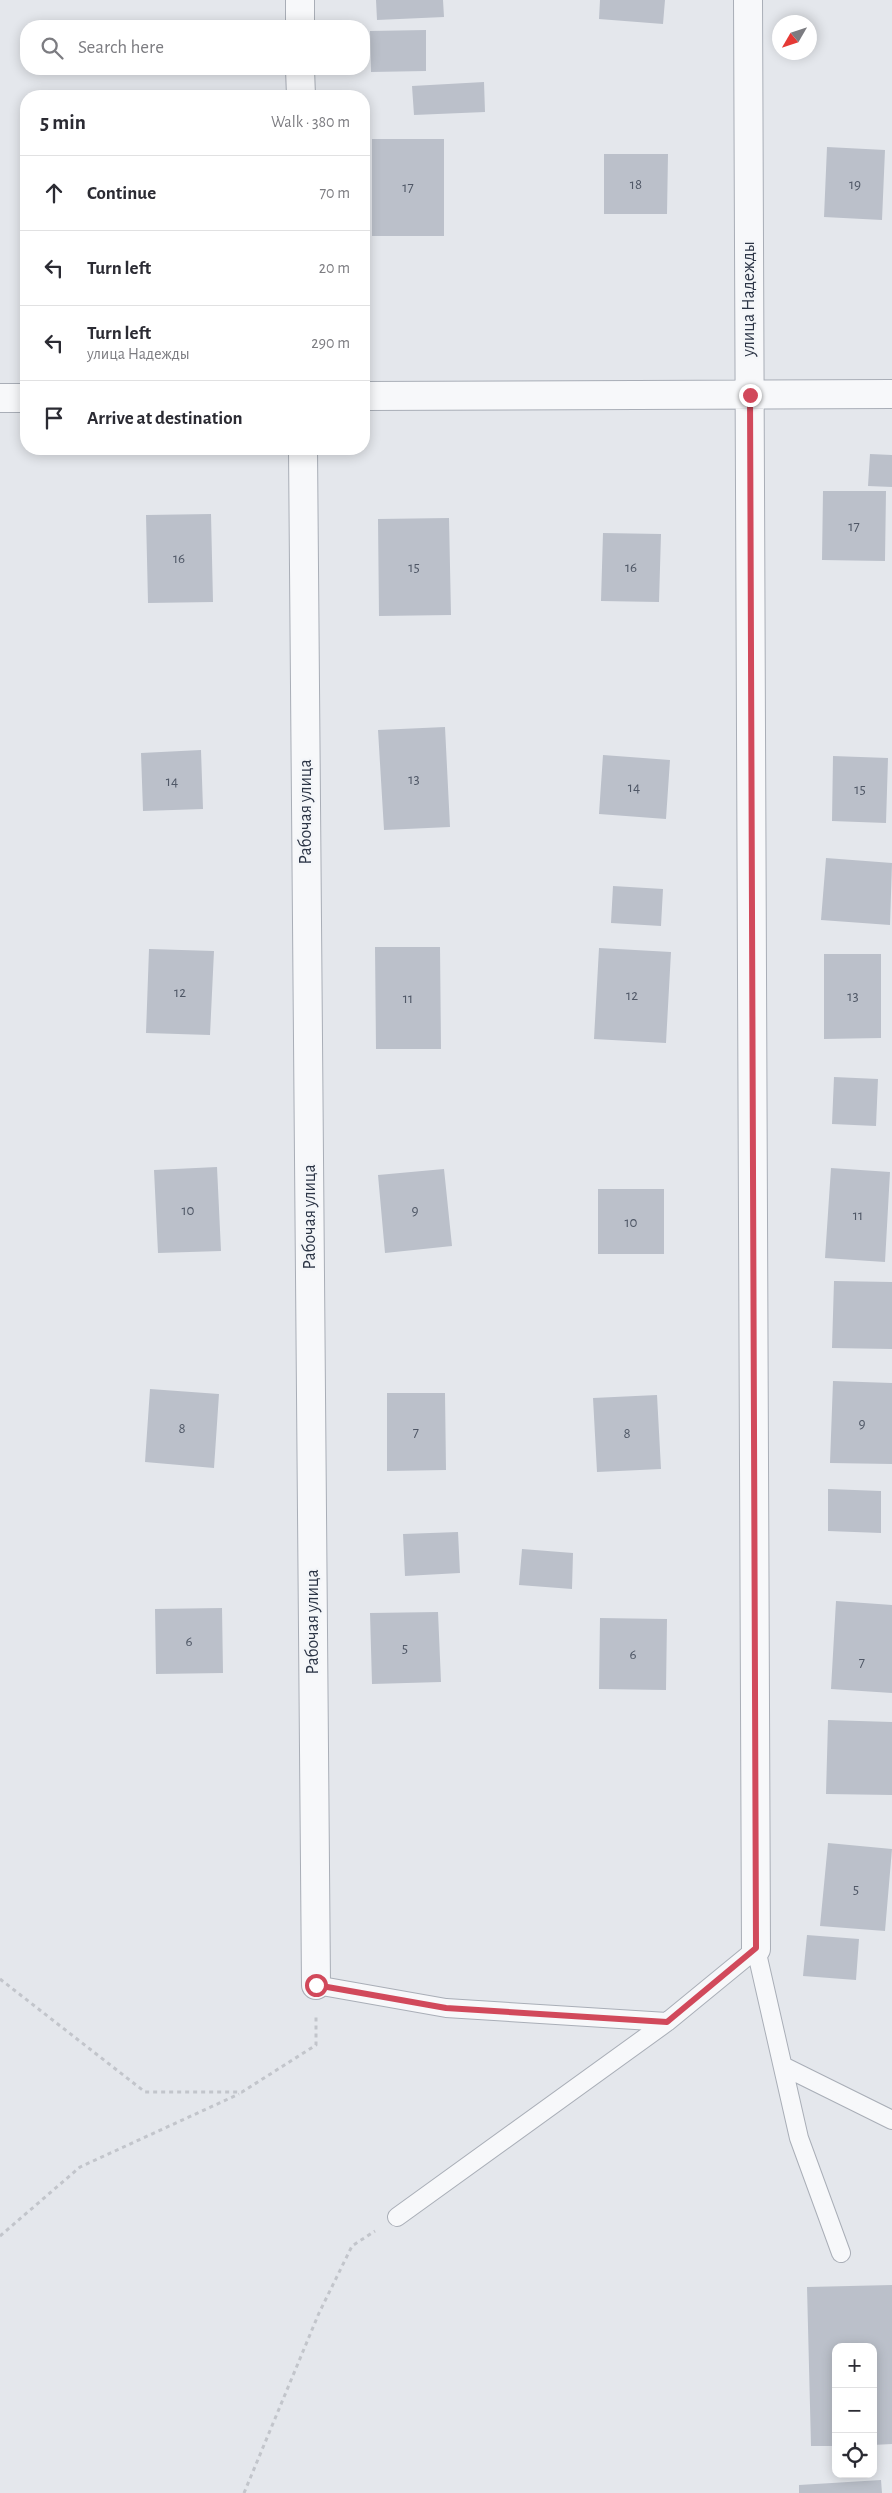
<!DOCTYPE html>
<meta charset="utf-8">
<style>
:root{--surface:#fff;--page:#f7f7f7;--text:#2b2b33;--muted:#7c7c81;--line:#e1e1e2}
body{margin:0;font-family:"Alegreya Sans",sans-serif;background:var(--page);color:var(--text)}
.controls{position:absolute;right:15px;bottom:15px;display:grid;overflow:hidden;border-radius:10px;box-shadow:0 2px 12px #0003}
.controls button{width:45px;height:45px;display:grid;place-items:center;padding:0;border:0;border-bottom:1px solid var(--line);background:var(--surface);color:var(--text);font:25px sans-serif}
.compass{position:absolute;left:772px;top:15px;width:45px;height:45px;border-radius:50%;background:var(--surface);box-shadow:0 2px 12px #0003;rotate:231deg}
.stop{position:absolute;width:15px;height:15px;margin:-11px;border:4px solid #d1495b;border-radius:50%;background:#fff}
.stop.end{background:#d1495b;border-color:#fff;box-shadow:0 1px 5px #0008}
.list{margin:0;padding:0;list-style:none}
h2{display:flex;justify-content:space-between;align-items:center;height:65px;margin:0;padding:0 20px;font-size:21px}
h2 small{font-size:16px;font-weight:400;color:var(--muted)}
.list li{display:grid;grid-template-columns:32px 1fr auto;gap:15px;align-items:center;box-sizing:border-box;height:75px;padding:0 20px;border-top:1px solid var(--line)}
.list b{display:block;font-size:19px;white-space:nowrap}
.list p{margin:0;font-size:16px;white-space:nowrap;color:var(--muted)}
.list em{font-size:16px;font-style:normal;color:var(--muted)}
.icon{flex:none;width:28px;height:28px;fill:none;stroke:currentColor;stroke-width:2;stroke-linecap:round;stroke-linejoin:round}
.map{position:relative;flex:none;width:892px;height:2493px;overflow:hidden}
.search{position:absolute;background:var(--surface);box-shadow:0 2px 12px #0003;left:20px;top:20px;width:350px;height:55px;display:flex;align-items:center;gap:12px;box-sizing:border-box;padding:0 18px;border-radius:20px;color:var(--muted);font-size:19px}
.panel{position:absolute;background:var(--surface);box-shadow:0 2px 12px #0003;left:20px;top:90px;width:350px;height:365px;border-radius:20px}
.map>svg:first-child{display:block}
.building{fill:#bbc0ca}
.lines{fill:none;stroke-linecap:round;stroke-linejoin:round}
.service-casing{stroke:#a9aeb7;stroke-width:20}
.minor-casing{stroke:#a9aeb7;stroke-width:30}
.path{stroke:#c2c5cb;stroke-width:3;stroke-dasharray:4 4;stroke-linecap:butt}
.service{stroke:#f7f8fa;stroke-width:18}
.minor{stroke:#f7f8fa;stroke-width:28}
.route{stroke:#d1495b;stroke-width:6}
.labels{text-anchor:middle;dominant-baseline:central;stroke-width:5;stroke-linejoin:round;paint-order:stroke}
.number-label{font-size:15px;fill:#4f5766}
.street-label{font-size:18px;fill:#2b3445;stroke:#f4f6f9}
</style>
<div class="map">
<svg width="892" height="2493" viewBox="0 0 892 2493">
<rect width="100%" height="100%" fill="#e4e7ec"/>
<path class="building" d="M376,0H443L444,17L377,20Z
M600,0H665L663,24L599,19Z
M426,30V71L371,72L370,31Z
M484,82L485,112L414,115L412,86Z
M372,139H444V236H372Z
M827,147L885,150L882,220L824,217Z
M604,154H668L667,214H604Z
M870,454L892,455V487L868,486Z
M823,491H886L885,561L822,560Z
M211,514L213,602L148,603L146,515Z
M449,518L451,615L379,616L378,519Z
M603,533L661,534L659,602L601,601Z
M445,727L450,827L384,830L378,730Z
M201,750L203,809L143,811L141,753Z
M603,755L670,760L666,819L599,814Z
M833,756L888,758L886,823L832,821Z
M826,858L892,863L890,925L821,920Z
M613,886L663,889L661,926L611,923Z
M375,947H440L441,1049H376Z
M599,948L671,952L666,1043L594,1039Z
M149,949L214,951L210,1035L146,1033Z
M824,954H881V1038L824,1039Z
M834,1077L878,1079L876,1126L832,1124Z
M217,1167L221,1251L158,1253L154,1170Z
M831,1168L890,1172L885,1262L825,1258Z
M444,1169L452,1246L385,1253L378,1175Z
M598,1189H664V1254H598Z
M834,1281L892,1282V1349L832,1348Z
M833,1381L892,1383V1464L830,1463Z
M150,1389L219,1394L214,1468L145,1462Z
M387,1393H445L446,1470L387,1471Z
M657,1395L661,1469L597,1472L593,1398Z
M828,1489L881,1491V1533L828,1531Z
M458,1532L460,1573L405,1576L403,1534Z
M522,1549L573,1553L572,1589L519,1585Z
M836,1601L892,1605V1693L831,1689Z
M222,1608L223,1673L156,1674L155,1609Z
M438,1612L441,1682L372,1684L370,1613Z
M600,1618L667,1619L666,1690L599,1689Z
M828,1720L892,1722V1795L826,1794Z
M828,1843L892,1849L885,1931L820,1926Z
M807,1935L859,1939L856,1980L803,1976Z
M892,2285V2444L873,2445V2347H836V2446H811L807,2287Z
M881,2480L882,2493H799V2485Z"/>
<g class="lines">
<defs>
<path id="service" d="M316,1985L446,2008L667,2022
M783,2066L892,2120
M397,2217L667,2022L756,1949L799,2138L841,2253"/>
<path id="minor" d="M300,0V26
M748,0L756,1949
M300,69L301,96
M364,396L892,394
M0,398H26
M303,449L316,1985"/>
</defs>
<use href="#service" class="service-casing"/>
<use href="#minor" class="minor-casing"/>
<path class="path" d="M0,1979L145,2092H242L316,2045V2017
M0,2236L80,2167L239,2094
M244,2493L319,2313L352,2246L375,2231"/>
<use href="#service" class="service"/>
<use href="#minor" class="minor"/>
</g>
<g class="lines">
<path class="route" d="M316,1985L446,2008L667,2022L756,1948L750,395"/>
</g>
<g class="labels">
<g class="number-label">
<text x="636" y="184">18</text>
<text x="855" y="184">19</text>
<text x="408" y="187">17</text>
<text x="854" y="526">17</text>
<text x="179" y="558">16</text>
<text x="414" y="567">15</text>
<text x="631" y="567">16</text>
<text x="414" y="779">13</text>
<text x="172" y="781">14</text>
<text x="634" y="787">14</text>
<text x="860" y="789">15</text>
<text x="180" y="992">12</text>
<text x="632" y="995">12</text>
<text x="853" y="996">13</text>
<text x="408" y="998">11</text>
<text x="188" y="1210">10</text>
<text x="415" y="1210">9</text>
<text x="858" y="1215">11</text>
<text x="631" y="1222">10</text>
<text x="862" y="1423">9</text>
<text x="182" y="1428">8</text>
<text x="416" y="1432">7</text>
<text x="627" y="1433">8</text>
<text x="189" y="1641">6</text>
<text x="405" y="1648">5</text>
<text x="633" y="1654">6</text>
<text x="862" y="1662">7</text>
<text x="856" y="1889">5</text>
</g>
<g class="street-label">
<text transform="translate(749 299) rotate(-90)">улица Надежды</text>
<text transform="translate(306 812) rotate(-90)">Рабочая улица</text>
<text transform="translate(310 1217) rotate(-90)">Рабочая улица</text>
<text transform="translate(313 1622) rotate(-90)">Рабочая улица</text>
</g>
</g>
</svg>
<div class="controls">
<button>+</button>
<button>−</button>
<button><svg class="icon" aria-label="locate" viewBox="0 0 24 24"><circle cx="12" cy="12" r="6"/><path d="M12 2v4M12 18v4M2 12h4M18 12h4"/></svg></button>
</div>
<svg class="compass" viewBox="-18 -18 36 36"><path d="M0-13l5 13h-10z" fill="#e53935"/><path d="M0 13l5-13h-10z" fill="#7c7c81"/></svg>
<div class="stop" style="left:316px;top:1985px"></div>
<div class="stop end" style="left:750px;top:395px"></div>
<div class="search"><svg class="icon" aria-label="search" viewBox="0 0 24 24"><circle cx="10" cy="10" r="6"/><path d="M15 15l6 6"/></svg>Search here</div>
<section class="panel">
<h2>5 min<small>Walk · 380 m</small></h2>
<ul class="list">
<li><svg class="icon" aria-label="ahead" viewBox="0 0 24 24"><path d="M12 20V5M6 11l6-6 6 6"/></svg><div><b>Continue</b></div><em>70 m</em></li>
<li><svg class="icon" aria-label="left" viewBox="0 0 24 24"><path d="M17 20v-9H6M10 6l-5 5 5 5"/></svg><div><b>Turn left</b></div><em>20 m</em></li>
<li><svg class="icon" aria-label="left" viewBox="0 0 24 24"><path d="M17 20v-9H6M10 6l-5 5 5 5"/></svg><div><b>Turn left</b><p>улица Надежды</p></div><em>290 m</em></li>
<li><svg class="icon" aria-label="arrive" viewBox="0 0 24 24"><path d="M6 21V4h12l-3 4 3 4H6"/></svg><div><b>Arrive at destination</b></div></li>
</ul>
</section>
</div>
